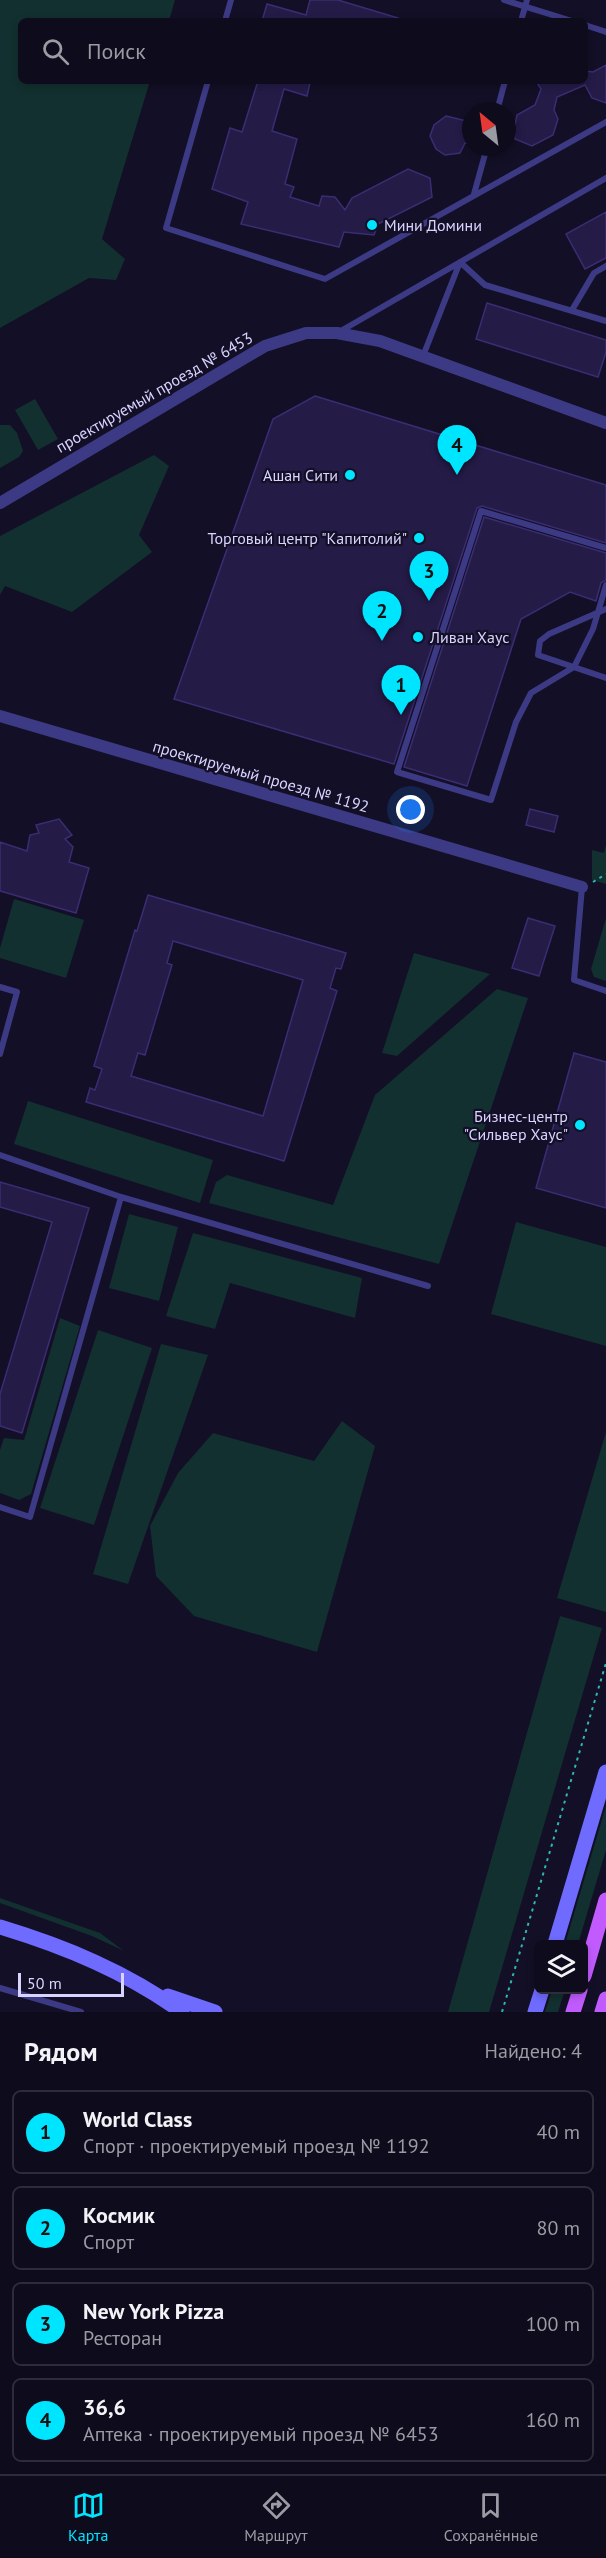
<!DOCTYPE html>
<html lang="ru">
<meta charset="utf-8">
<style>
:root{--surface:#0e0b1c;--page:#1c1929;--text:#f1f3f6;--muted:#9b9ba3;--line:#2e2b3b;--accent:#00e5ff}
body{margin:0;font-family:"PT Sans",sans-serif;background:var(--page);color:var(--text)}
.controls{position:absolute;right:18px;bottom:18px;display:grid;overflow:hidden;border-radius:9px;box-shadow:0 3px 9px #0003}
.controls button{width:54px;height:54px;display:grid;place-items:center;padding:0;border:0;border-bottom:2px solid var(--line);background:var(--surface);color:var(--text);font:30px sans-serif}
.compass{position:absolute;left:462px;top:102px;width:54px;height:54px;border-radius:50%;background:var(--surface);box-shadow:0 3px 9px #0003;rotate:331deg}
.scale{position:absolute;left:18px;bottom:15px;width:106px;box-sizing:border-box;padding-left:6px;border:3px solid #d9d4ff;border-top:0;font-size:16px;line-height:21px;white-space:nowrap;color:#d9d4ff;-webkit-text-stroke:4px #130f26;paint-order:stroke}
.you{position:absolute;left:411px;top:810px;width:21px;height:21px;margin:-15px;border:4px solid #fff;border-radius:50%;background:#1a73e8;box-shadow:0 0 0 9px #1a73e833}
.badge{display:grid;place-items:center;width:39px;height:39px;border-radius:50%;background:var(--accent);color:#111;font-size:20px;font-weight:700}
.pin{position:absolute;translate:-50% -50px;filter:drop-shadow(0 2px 3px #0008)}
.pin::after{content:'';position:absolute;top:32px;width:21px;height:18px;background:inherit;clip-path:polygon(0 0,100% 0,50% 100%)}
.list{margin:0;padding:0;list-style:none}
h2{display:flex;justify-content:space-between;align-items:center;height:78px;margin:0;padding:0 24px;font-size:26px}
h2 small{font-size:20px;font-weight:400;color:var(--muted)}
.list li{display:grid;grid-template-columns:39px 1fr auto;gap:18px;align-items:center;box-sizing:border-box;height:84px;margin:0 12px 12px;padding:0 12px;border:2px solid var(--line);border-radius:9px}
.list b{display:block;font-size:22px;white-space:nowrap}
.list p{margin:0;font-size:20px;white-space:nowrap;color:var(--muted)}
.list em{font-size:20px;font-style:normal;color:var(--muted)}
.icon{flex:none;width:33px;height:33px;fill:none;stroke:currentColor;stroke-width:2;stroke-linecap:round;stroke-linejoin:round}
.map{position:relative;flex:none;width:606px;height:2012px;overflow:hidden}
.search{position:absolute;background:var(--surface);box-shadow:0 3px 9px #0003;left:18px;right:18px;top:18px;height:66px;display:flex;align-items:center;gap:15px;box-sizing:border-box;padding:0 21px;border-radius:9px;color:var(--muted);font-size:22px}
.sheet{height:462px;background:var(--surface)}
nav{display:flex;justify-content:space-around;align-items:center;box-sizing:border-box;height:84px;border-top:2px solid var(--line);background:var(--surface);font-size:16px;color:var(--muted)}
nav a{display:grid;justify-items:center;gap:3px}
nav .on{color:var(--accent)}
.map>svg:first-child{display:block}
.green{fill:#12302f}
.building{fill:#241b47;stroke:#3b2d73;stroke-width:1.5;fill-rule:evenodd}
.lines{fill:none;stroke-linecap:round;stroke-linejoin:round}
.path{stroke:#2fb8b0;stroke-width:2;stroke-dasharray:3 4.5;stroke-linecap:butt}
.lane{stroke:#3d3a85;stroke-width:6}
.street{stroke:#3d3a85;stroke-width:12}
.secondary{stroke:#6f6bff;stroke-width:15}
.primary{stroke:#c25bff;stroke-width:15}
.poi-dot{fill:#00e5ff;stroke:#130f26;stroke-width:2}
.labels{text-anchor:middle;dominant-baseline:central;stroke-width:4.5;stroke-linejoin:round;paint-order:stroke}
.poi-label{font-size:16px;fill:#d9d4ff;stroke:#130f26;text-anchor:end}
.street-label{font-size:16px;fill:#d9d4ff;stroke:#130f26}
</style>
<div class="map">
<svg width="606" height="2012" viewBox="0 0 606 2012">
<rect width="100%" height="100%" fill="#130f26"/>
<path class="green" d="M0,0H175L169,21H21V81H150L102,239L125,259L116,280L89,278L0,328Z
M35,399L58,439L38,450L15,410Z
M0,425H10L17,433L23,451L19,457L0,468Z
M154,455L169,466L139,535L152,552L72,612L5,586L0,595V536Z
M606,845V884L592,880V850L604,853Z
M14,899L84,920L66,978L0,958V948Z
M606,918V981L594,977L591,969Z
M414,953L490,974L397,1056L382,1053Z
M497,989L528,998L439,1264L209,1203L216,1182L227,1175L333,1205L375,1095Z
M28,1101L213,1160L200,1203L14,1144Z
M129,1214L178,1227L159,1301L109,1288Z
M516,1222L606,1247V1346L491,1314Z
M193,1233L362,1278L355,1318L230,1283L215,1329L166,1316Z
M60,1318L80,1326L31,1494L19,1500L0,1493V1450L4,1438L24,1440Z
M98,1330L152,1348L94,1525L40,1508Z
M161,1344L208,1355L128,1584L93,1574Z
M342,1421L375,1446L317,1652L194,1616L156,1576L150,1526L178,1473L213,1433L314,1461Z
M606,1432V1612L557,1598Z
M560,1616L602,1628L489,2012H448Z
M606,1806V1850L578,1944H565Z
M0,1898L100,1933L124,1951L92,1936L0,1903Z
M552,1990H565L558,2012H545Z"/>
<path class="building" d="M310,0H338L398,18L397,21H262L267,4L306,15Z
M606,65V103L592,98L585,85L557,97L554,110L558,119L553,135L532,146L515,139L514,130L517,115L535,105L541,89L536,81H585V71L593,72Z
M258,81H303L310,83L307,96L284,89L272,131L297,139L285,184L294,187L290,197L319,206L322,196L335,197L345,210L352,198L408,169L430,178L432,197L378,224L374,235L344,232L339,247L241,224L248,202L212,189L230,128L242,132Z
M446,116L471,122V143H465L460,153L445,155L436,149L430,136L434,125Z
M606,212V258L585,269L566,234Z
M487,303L606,340V352L598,377L476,339Z
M315,396L606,485V543L482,506L477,508L394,764L174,699L273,419Z
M484,517L606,553V580L601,583L596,601L570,592L521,619L467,786L404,767Z
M530,809L558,816L554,832L526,825Z
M59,819L72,835L65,839L73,847L69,862L89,868L76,913L0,891V842L27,851L30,835L39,833L36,825Z
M148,895L346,953L341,969L336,968L330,988L337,991L284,1161L86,1102L90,1088L95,1090L102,1069L94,1066L135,930L137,931ZM173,941L303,980L263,1116L131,1076L138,1053L145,1055L172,965L167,963Z
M528,918L555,926L539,976L512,968Z
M574,1053L606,1062V1208L536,1188Z
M0,1182L89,1208L22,1433L0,1426V1394L52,1222L0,1207Z"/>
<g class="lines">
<path class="path" d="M593,882L606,874
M502,2012L606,1663"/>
<path class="lane" d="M504,0L572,21
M225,21L231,0
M521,21L527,0
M585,25L606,32
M208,81L166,228L325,279L606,122
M497,111L505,81
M474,194L487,147
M572,310L594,273L606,266
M339,332L606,178
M423,356L460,262L485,285L606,321
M606,548L481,511L397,772L491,800L516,722L531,693L574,667L593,629L606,585
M606,609L549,634L540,641L538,655L606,678
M582,887L574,980L606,991
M0,987L17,992L0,1054
M0,1155L121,1197
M0,1507L30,1517L121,1197L428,1286
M0,1988L81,2012"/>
<path class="street" d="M0,503L265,346L306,333H337L380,341L606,423
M0,716L582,887"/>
<path class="secondary" d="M0,1927C66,1947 126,1972 182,2012
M555,1944L606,1772
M168,1996L215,2012
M535,2012L542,1990"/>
<path class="primary" d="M584,1976L606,1900
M573,2012L580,1990
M602,2012L606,1999"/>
</g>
<g class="poi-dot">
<circle cx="372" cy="225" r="6"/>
<circle cx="350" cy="475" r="6"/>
<circle cx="419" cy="538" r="6"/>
<circle cx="418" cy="637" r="6"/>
<circle cx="580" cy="1125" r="6"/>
</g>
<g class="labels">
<g class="poi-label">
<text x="384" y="225" text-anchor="start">Мини Домини</text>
<text x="338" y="475">Ашан Сити</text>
<text x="407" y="538">Торговый центр "Капитолий"</text>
<text x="430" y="637" text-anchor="start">Ливан Хаус</text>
<text x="568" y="1116">Бизнес-центр<tspan x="568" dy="18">"Сильвер Хаус"</tspan></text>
</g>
<g class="street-label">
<text transform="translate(154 392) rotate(-30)">проектируемый проезд № 6453</text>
<text transform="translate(261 776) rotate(16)">проектируемый проезд № 1192</text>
</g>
</g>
</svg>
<div class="controls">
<button><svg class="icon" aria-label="layers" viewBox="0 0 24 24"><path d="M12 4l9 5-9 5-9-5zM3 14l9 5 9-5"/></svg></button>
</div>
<svg class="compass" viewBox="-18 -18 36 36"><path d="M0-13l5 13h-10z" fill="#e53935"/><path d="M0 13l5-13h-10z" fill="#9b9ba3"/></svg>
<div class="scale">50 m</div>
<div class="you"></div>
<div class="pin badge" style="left:401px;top:715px">1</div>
<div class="pin badge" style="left:382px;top:641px">2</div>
<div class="pin badge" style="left:429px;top:601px">3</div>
<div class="pin badge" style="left:457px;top:475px">4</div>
<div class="search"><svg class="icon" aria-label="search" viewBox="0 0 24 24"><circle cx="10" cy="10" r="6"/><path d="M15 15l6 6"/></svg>Поиск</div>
</div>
<section class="sheet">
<h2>Рядом<small>Найдено: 4</small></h2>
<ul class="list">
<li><span class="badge">1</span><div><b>World Class</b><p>Спорт · проектируемый проезд № 1192</p></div><em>40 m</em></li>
<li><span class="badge">2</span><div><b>Космик</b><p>Спорт</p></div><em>80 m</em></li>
<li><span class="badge">3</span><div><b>New York Pizza</b><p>Ресторан</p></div><em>100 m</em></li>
<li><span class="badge">4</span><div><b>36,6</b><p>Аптека · проектируемый проезд № 6453</p></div><em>160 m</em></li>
</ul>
</section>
<nav>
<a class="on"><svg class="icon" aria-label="map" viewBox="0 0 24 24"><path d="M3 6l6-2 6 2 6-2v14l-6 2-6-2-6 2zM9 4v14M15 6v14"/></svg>Карта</a>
<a><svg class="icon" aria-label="directions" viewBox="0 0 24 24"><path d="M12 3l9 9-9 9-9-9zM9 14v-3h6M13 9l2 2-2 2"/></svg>Маршрут</a>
<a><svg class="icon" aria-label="saved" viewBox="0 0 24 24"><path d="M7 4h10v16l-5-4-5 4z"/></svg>Сохранённые</a>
</nav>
